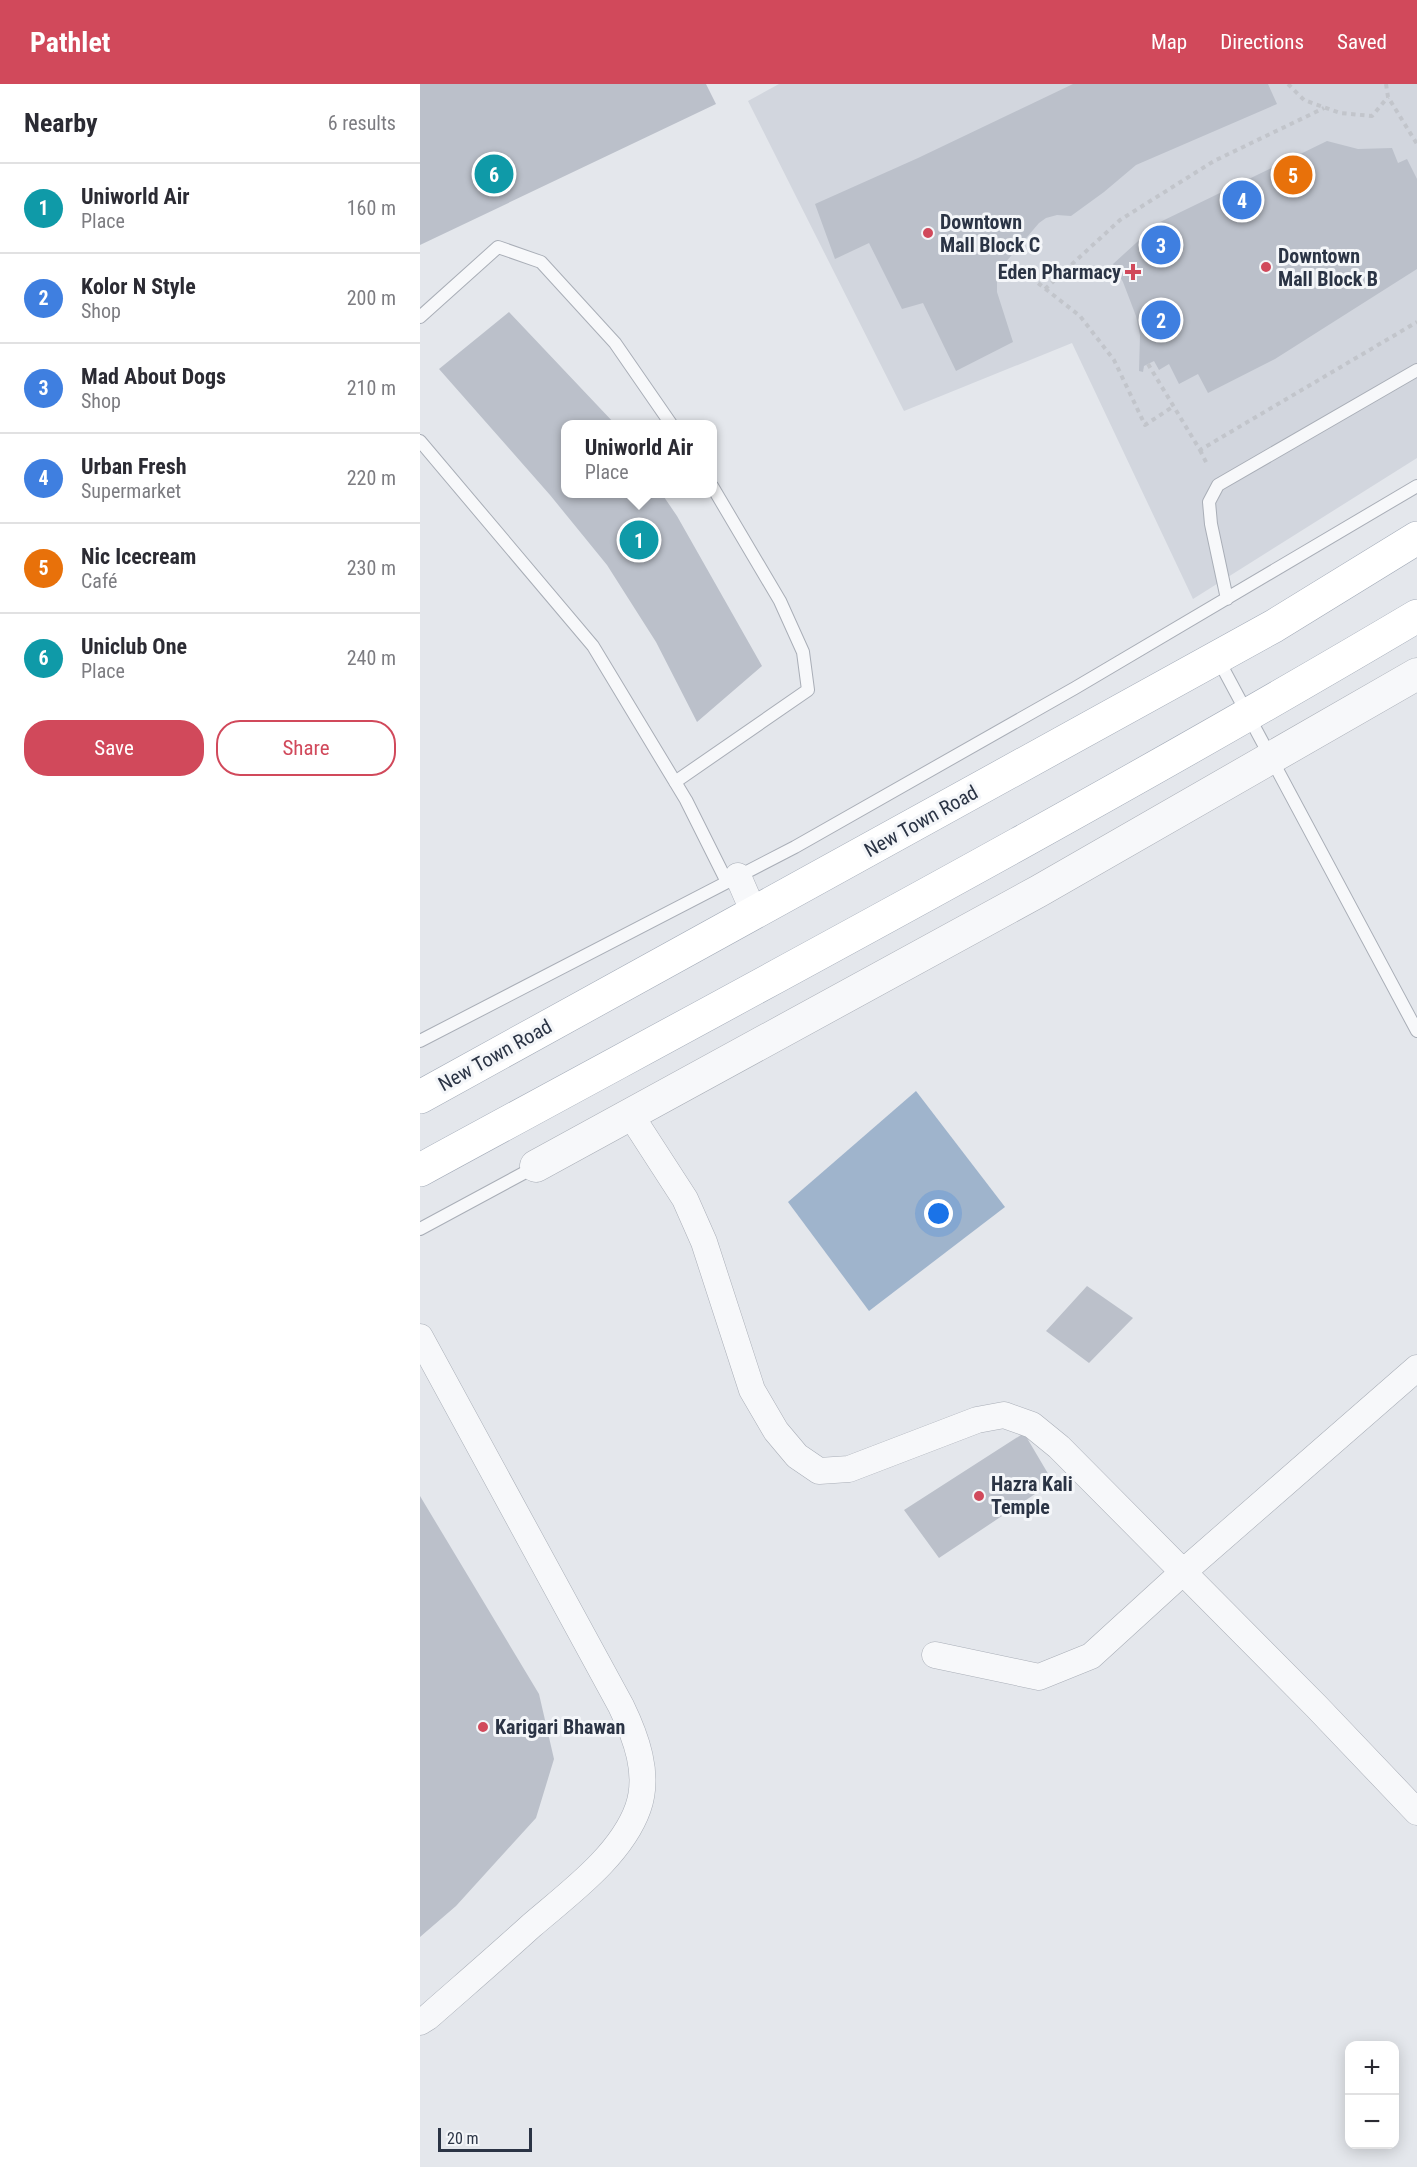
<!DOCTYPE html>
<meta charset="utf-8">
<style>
:root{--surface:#fff;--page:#f7f7f7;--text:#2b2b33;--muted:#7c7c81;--line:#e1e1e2;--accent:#d1495b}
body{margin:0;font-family:"Roboto Condensed",sans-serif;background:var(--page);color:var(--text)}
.controls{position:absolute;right:18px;bottom:18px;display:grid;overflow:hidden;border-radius:12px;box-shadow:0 3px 15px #0003}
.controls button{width:54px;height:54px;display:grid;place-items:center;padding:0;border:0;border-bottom:2px solid var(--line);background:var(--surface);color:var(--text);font:30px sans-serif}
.scale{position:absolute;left:18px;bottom:15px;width:94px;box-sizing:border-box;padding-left:6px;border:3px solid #2b3445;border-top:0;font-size:16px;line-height:21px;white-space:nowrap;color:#2b3445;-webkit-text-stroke:4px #f4f6f9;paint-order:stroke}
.you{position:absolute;left:519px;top:1130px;width:21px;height:21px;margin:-15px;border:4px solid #fff;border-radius:50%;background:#1a73e8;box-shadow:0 0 0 9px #1a73e833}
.badge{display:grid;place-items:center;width:39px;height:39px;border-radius:50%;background:var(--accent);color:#fff;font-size:20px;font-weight:700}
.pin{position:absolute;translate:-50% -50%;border:3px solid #fff;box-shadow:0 2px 6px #0006}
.popup{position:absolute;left:141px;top:336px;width:156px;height:78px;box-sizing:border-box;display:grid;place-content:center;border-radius:12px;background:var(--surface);filter:drop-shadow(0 2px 4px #0005);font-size:20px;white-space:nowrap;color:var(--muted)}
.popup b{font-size:22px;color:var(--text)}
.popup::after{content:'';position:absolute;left:50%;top:100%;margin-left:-12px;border:12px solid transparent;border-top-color:var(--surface)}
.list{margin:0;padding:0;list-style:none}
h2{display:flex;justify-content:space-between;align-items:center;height:78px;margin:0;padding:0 24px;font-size:26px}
h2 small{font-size:20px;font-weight:400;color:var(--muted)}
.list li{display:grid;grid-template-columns:39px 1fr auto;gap:18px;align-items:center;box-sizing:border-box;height:90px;padding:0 24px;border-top:2px solid var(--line)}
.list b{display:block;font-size:22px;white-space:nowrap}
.list p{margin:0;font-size:20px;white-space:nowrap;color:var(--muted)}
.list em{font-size:20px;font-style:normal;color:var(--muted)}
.actions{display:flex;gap:12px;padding:18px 24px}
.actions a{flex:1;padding:14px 0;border:2px solid var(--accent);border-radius:24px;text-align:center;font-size:21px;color:var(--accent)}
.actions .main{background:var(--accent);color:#fff}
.map{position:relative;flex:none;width:997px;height:2083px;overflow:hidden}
header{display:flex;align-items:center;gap:36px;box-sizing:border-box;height:84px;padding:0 30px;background:var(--accent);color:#fff}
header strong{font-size:28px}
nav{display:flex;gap:33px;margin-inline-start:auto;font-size:21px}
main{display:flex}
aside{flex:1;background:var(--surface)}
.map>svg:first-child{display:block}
.built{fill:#d2d6de}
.water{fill:#9fb4cc}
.building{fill:#bbc0ca}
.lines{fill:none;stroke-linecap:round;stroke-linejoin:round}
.service-casing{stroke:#a9aeb7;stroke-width:14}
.minor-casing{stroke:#a9aeb7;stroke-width:27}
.tertiary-casing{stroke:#a9aeb7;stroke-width:33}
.primary-casing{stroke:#a3abb8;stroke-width:34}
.path{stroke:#c2c5cb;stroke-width:4;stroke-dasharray:4.5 4.5;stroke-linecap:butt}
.service{stroke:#f7f8fa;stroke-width:12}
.minor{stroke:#f7f8fa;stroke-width:26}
.tertiary{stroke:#f7f8fa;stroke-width:32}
.primary{stroke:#fff;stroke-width:33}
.poi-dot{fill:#d1495b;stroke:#f4f6f9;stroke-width:2}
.labels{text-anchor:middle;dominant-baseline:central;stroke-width:6;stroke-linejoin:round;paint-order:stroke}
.poi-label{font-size:20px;font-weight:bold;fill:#2b3445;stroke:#f4f6f9;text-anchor:start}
.street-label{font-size:20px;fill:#2b3445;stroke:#f4f6f9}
</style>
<header>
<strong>Pathlet</strong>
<nav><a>Map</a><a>Directions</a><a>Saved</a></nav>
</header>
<main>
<aside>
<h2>Nearby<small>6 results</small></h2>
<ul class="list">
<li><span class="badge" style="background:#0f9aa8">1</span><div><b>Uniworld Air</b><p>Place</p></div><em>160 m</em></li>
<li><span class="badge" style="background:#3f7fe0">2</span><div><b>Kolor N Style</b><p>Shop</p></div><em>200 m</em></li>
<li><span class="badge" style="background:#3f7fe0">3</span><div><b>Mad About Dogs</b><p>Shop</p></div><em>210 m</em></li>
<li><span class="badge" style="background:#3f7fe0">4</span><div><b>Urban Fresh</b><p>Supermarket</p></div><em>220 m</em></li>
<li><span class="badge" style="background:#e8710a">5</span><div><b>Nic Icecream</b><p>Café</p></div><em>230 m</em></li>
<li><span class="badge" style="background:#0f9aa8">6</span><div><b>Uniclub One</b><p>Place</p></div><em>240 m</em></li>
</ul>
<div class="actions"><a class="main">Save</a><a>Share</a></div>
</aside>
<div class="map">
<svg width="997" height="2083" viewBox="0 0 997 2083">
<rect width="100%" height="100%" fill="#e4e7ec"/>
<path class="built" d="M359,0H997V374L773,515L652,259L484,327L328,17Z"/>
<path class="water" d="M496,1007L585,1123L449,1227L368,1118Z"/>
<path class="building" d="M0,0H286L296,20L0,161Z
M653,0H848L857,20L716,81L684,108L651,132L637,131L626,134L619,139L585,179L577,192V208L593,258L536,287L503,219L482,225L449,159L415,175L395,120L498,74Z
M907,57L938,65L972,64L978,79L987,75L997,95V185L855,275L788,309L778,290L759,300L749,280L739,286L734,277L724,282L723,288L719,287L720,251L716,232L703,198L693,180L738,139Z
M89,228L195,340H146V410H242L257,432L342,582L277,638L236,558L187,481L130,411L19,285Z
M667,1202L713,1234L669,1279L626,1247Z
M604,1349L633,1398L519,1474L484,1426Z
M0,1412L119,1610L134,1675L116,1734L36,1822L0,1853Z"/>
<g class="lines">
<defs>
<path id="service" d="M0,233L78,163L121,178L195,259L251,340
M0,357L173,562L266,716L307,798
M807,515L791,440L789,418L798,401L997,286
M798,575L997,947
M255,698L388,606L383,568L360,517L292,402
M0,957L375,763L655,604L997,402
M0,1145L115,1083"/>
<path id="minor" d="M318,792L334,829
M210,1030L265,1115L284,1158L332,1306L356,1347L377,1372L399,1387L429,1385L557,1336L584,1331L612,1341L639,1363L896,1622L997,1728
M0,1253L201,1622C216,1653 230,1690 218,1724C201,1772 148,1810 111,1842C77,1873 42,1903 8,1933L0,1938
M515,1571L619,1593L671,1572L762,1489L997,1284"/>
<path id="tertiary" d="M116,1082L619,807L997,590"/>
<path id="primary" d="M0,1013L854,542L997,454
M0,1086C334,904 670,726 997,532"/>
</defs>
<use href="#service" class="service-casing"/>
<use href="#minor" class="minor-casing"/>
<use href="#tertiary" class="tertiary-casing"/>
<use href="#primary" class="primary-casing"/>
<path class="path" d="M868,0L884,16L920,29L952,32L968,13
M966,0L968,13L997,60
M604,188L660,232L694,276L725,341L754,322
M625,205L700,136L794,77L904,24
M728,280L780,366L997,238
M780,366L788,382"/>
<use href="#service" class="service"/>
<use href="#minor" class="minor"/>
<use href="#tertiary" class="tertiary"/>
<use href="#primary" class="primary"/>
</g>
<g class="poi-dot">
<circle cx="508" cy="149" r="6"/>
<circle cx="846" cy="183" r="6"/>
<path d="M710 179h6v6h6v6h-6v6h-6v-6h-6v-6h6z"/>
<circle cx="559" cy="1412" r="6"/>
<circle cx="63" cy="1643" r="6"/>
</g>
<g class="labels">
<g class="poi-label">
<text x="520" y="138">Downtown<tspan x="520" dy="23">Mall Block C</tspan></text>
<text x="858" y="172">Downtown<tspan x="858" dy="23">Mall Block B</tspan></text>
<text x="701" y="188" text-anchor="end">Eden Pharmacy</text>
<text x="571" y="1400">Hazra Kali<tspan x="571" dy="23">Temple</tspan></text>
<text x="75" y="1643">Karigari Bhawan</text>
</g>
<g class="street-label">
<text transform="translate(501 737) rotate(-29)">New Town Road</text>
<text transform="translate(75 971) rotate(-29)">New Town Road</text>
</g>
</g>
</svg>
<div class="controls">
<button>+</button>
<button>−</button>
</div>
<div class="scale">20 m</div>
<div class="you"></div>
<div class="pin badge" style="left:219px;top:456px;background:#0f9aa8">1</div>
<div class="popup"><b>Uniworld Air</b>Place</div>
<div class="pin badge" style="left:741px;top:236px;background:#3f7fe0">2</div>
<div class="pin badge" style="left:741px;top:161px;background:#3f7fe0">3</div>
<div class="pin badge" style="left:822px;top:116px;background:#3f7fe0">4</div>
<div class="pin badge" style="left:873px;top:91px;background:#e8710a">5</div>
<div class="pin badge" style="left:74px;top:90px;background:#0f9aa8">6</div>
</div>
</main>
